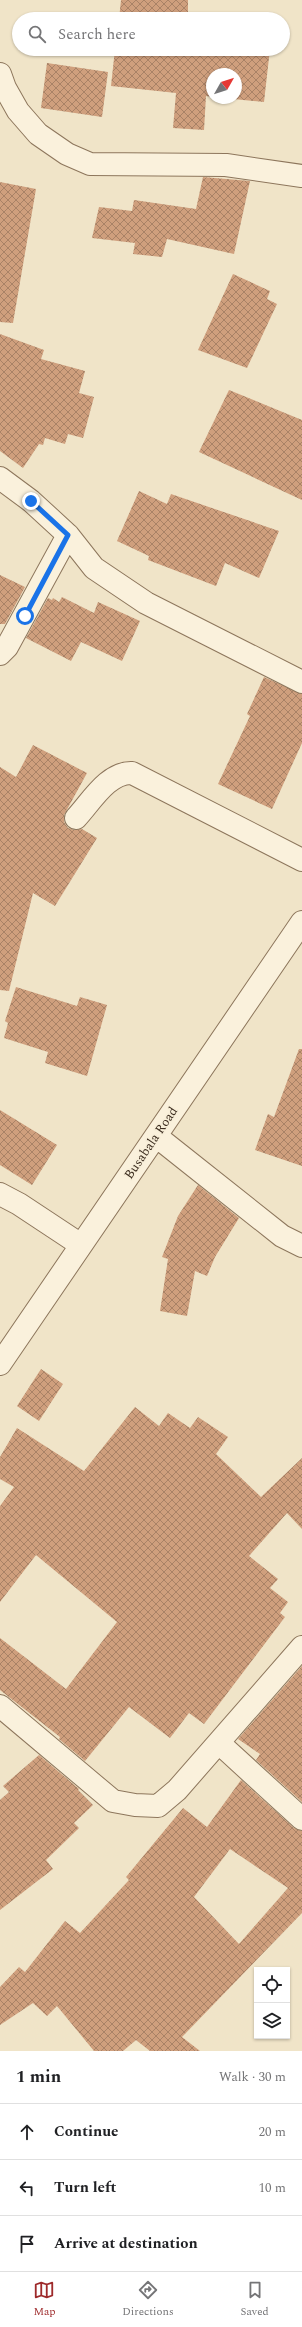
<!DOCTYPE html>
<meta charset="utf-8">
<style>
:root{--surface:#fff;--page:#f6f6f6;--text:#202124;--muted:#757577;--line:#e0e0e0;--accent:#9e2a2b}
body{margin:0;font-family:Spectral,serif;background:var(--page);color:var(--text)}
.controls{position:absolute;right:12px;bottom:12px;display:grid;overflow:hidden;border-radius:0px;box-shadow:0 1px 3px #0004}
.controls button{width:36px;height:36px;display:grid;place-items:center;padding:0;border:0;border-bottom:1px solid var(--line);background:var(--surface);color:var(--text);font:20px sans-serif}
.compass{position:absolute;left:206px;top:68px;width:36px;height:36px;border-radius:50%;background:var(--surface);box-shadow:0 1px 3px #0004;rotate:51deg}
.stop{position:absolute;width:12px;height:12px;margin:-9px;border:3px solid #1a73e8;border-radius:50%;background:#fff}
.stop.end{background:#1a73e8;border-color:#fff;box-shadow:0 1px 4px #0008}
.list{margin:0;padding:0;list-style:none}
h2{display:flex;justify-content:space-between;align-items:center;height:52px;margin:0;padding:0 16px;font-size:17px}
h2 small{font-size:13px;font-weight:400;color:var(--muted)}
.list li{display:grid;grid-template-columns:26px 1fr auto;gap:12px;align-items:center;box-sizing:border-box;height:56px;padding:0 16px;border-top:1px solid var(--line)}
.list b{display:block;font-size:15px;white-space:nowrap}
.list em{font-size:13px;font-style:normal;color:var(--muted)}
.icon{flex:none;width:22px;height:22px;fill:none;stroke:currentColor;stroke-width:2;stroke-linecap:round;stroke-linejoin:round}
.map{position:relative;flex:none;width:302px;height:2051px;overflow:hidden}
.search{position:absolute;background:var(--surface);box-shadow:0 1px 3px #0004;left:12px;right:12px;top:12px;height:44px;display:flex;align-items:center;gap:10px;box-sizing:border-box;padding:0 14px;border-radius:22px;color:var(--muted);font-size:15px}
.sheet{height:220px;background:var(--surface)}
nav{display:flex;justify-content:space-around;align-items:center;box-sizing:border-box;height:56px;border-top:1px solid var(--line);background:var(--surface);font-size:11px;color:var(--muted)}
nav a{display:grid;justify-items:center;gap:2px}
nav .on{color:var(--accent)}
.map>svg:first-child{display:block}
.building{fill:url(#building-cross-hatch);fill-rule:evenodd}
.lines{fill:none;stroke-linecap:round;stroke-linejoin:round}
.minor-casing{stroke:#8d765c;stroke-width:24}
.minor{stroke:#faf1dc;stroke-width:22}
.route{stroke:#1a73e8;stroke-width:5}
.labels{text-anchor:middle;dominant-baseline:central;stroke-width:3;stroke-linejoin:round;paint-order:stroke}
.street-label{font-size:13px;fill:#3d2e20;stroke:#f7eed8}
</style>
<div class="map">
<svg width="302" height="2051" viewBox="0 0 302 2051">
<defs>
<pattern id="building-cross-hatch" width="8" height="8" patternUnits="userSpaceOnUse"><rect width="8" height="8" fill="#cf9f7d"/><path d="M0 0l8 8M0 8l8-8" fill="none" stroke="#a98266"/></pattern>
</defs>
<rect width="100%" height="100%" fill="#f0e4c8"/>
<path class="building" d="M121,0H188V19H119Z
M115,49H270L264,102L223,98H236V74H212V97L206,96L204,130L173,128L176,93L111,86Z
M47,63L108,72L102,117L41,108Z
M203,177L250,181L234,254L167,239L162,257L133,254L135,243L92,238L99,207L132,211L134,200L196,209Z
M0,182L36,189L13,323L0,322Z
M233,274L270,291L267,299L277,304L247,368L198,350Z
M0,334L44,350L41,359L85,371L79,393L94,397L83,438L68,434L65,444L45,438L43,445L39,444L23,468L0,451Z
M229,390L302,420V500L199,452Z
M139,491L167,504L171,494L279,531L259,578L225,563L216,586L148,560L149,556L117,541Z
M0,575L25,587L5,624H0Z
M62,597L94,613L98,602L140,621L122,661L81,642L71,661L26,638L48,598L52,600L53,598L59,602Z
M264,677L302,694V743L272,809L218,784L250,716L247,714Z
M33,745L87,773L64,815V822L68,828L74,830L82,829L97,838L55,906L33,893L9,991L0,990V767L16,777Z
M16,987L77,1006L80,997L107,1005L87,1076L45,1063L48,1052L4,1038L8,1023L5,1021Z
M299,1049H302V1166L255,1150L268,1114L274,1117Z
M0,1110L57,1145L32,1185L0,1165Z
M198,1185L239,1218L215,1257L207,1276L195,1271L187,1316L160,1311L168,1259L162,1257L178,1216Z
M41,1369L63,1384L39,1421L17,1406Z
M135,1407L159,1426L168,1413L190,1428L198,1417L228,1437L216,1454L261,1497L302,1458V1529L287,1513L249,1556L278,1579L270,1588L288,1602L280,1613L285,1617L204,1724L189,1713L170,1738L129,1707L85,1761L59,1739L60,1737L0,1690V1638L66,1689L117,1622L36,1555L0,1602V1506L14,1487L0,1479V1457L17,1428L84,1471Z
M302,1666V1802L256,1760L260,1754L238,1739Z
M39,1755L79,1789L78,1790L93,1805L74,1823L79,1828L46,1860L53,1869L0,1910V1800L9,1792L3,1786Z
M241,1780L294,1828L302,1831V1913L182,2037L200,2051H150L136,2040L123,2051H94L57,2006L47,2016L33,2003L0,2025V1987L19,1967L25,1972L65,1921L80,1933L129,1880L126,1877L183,1808L207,1827ZM230,1849L288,1888L239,1944L194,1897Z"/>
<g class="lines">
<defs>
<path id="minor" d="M0,74L5,88L18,111L38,134L67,154L90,164L226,165L302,176
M0,478L31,501L68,535L94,568L146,603L302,682
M0,654L7,647L68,535
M76,818C91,802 108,772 132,773L302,860
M156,1136L282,1236L302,1246
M0,1194L19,1204L81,1245
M0,1364L302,922
M0,1706L113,1801L135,1805L158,1806L177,1790L302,1647
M219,1743L302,1819"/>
</defs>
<use href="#minor" class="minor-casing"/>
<use href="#minor" class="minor"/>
</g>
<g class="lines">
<path class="route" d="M25,616L68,535L31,501"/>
</g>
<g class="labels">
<g class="street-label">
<text transform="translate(151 1143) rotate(-56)">Busabala Road</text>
</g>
</g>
</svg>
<div class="controls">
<button><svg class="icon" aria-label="locate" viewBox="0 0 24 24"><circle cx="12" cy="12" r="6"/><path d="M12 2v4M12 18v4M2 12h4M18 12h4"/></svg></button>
<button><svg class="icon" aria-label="layers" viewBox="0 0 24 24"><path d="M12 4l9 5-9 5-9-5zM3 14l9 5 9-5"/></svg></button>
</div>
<svg class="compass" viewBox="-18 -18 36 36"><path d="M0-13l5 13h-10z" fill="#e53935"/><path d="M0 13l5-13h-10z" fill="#757577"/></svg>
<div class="stop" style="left:25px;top:616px"></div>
<div class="stop end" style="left:31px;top:501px"></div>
<div class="search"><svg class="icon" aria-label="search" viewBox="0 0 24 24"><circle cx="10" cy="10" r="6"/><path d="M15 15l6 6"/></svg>Search here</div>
</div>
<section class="sheet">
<h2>1 min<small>Walk · 30 m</small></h2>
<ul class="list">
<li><svg class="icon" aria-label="ahead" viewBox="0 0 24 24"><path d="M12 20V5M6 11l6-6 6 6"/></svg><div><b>Continue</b></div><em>20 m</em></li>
<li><svg class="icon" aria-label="left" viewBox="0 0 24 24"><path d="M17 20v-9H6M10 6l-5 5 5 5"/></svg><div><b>Turn left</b></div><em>10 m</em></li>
<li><svg class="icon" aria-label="arrive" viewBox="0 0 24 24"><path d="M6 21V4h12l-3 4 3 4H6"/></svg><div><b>Arrive at destination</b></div></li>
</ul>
</section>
<nav>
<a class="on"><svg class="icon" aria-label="map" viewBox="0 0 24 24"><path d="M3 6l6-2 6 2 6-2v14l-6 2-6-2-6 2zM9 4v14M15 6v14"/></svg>Map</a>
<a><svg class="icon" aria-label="directions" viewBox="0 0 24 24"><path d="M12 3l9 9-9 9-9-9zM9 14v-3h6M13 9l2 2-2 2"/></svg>Directions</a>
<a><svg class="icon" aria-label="saved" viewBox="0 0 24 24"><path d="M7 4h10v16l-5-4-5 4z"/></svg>Saved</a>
</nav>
